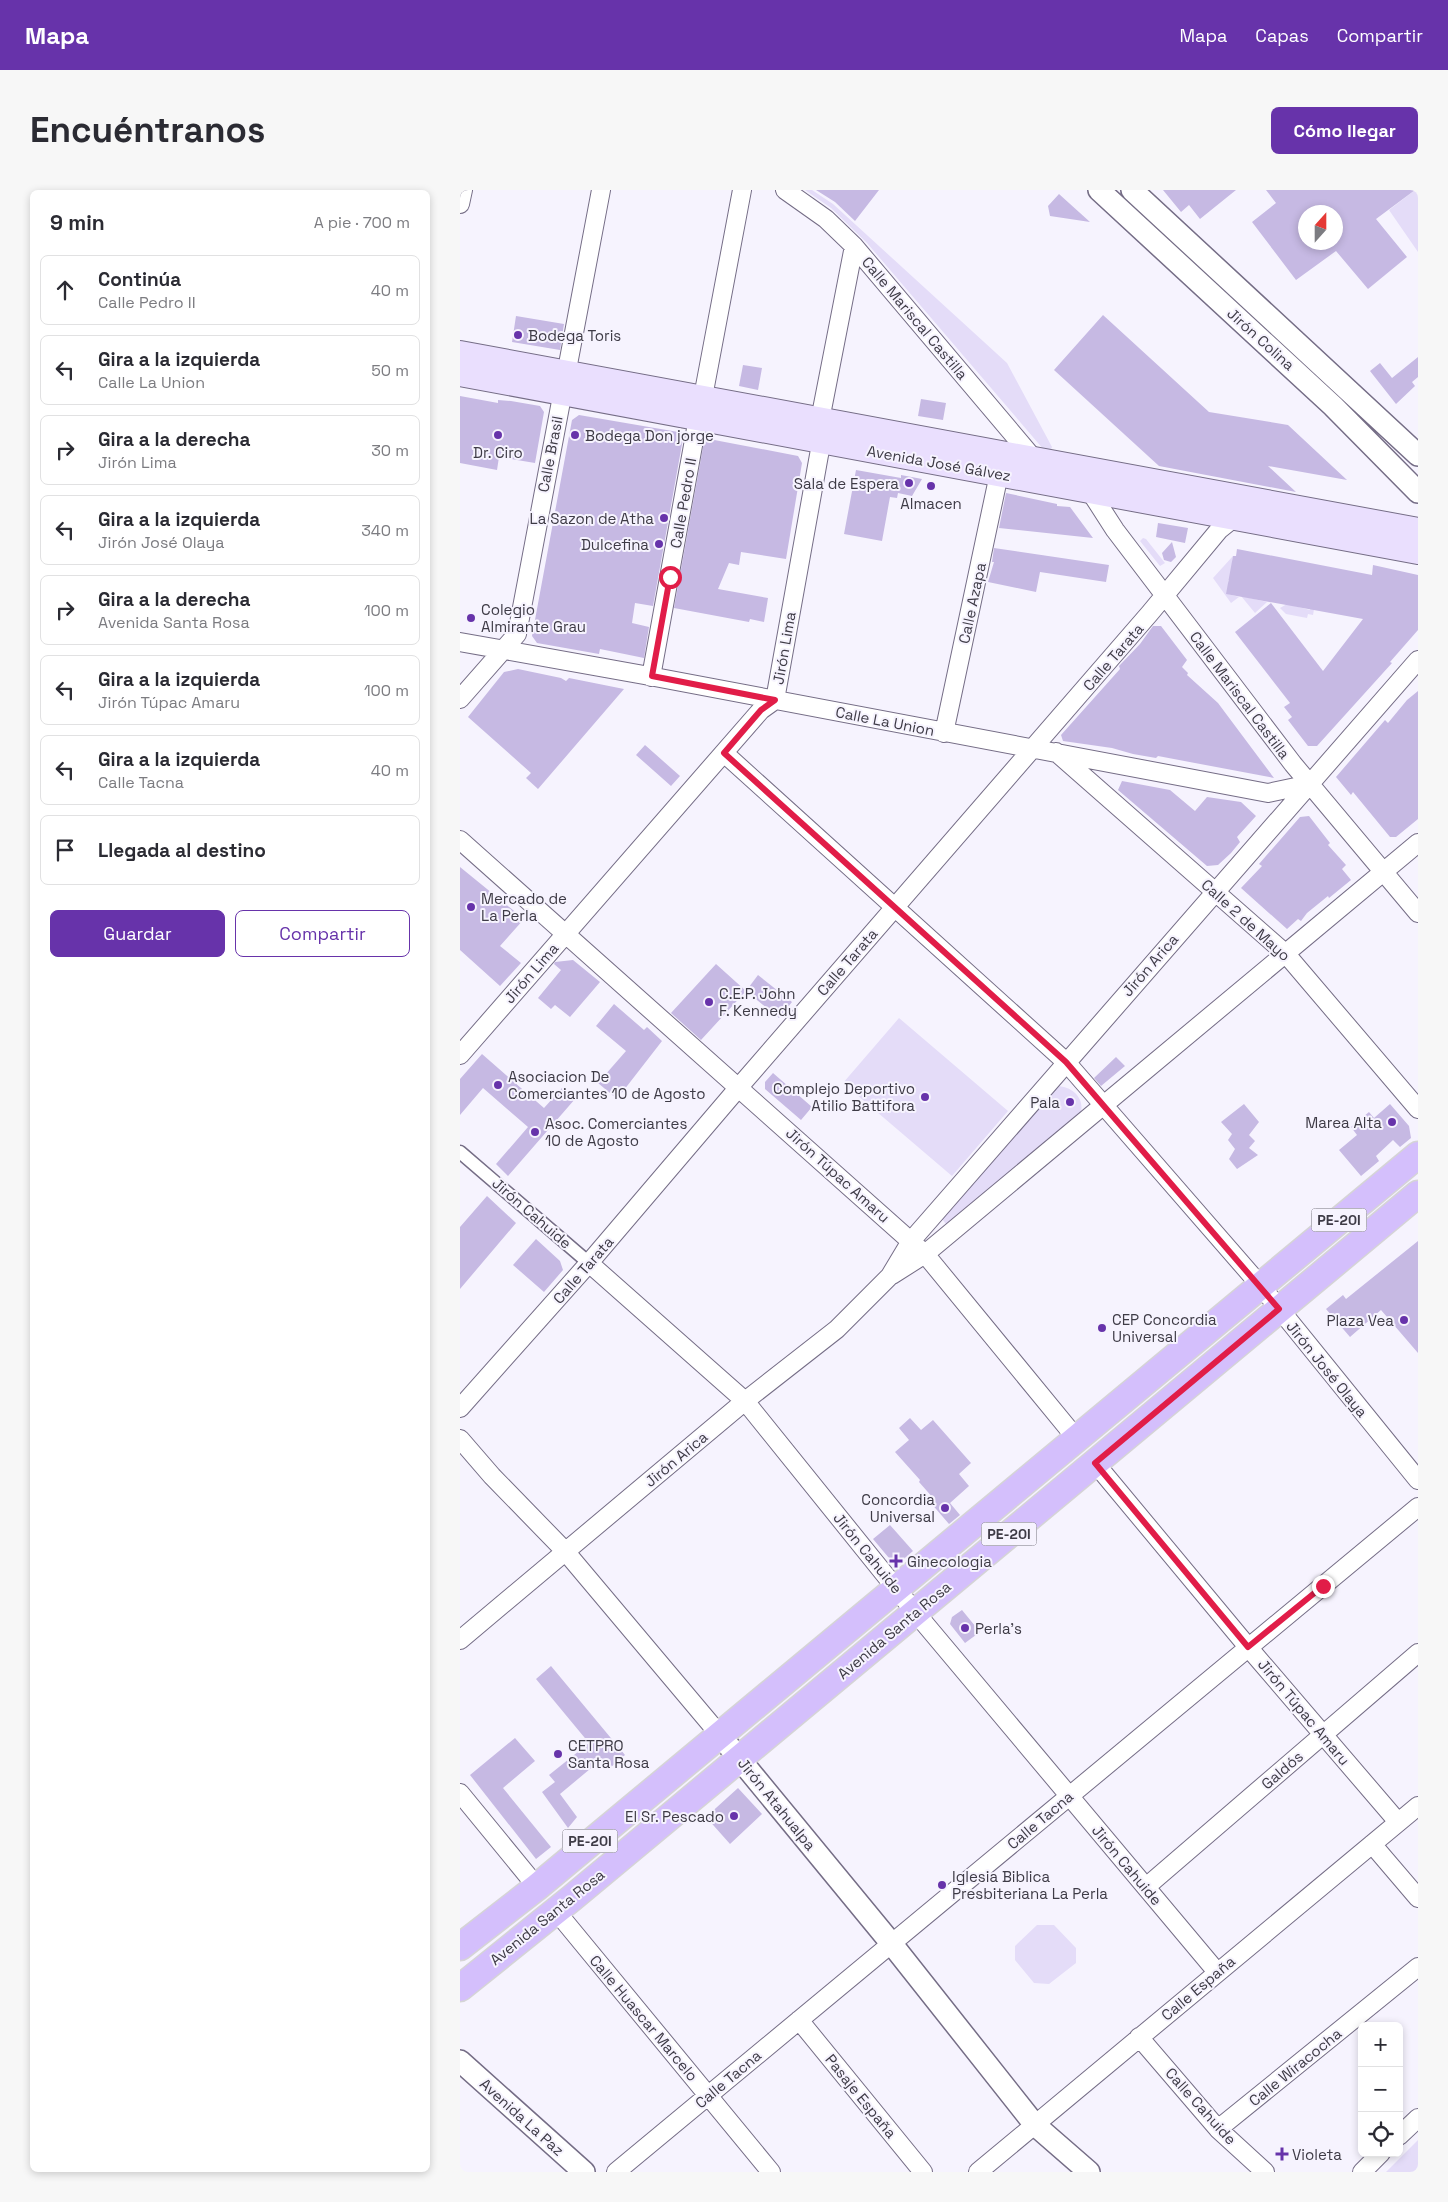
<!DOCTYPE html>
<html lang="es">
<meta charset="utf-8">
<style>
:root{--surface:#fff;--page:#f7f7f7;--text:#2b2b33;--muted:#7c7c81;--line:#e1e1e2;--accent:#6733aa}
body{margin:0;font-family:"Space Grotesk",sans-serif;background:var(--page);color:var(--text)}
.controls{position:absolute;right:15px;bottom:15px;display:grid;overflow:hidden;border-radius:8px;box-shadow:0 2px 8px #0003}
.controls button{width:45px;height:45px;display:grid;place-items:center;padding:0;border:0;border-bottom:1px solid var(--line);background:var(--surface);color:var(--text);font:25px sans-serif}
.compass{position:absolute;left:838px;top:15px;width:45px;height:45px;border-radius:50%;background:var(--surface);box-shadow:0 2px 8px #0003;rotate:21deg}
.stop{position:absolute;width:15px;height:15px;margin:-11px;border:4px solid #e11d48;border-radius:50%;background:#fff}
.stop.end{background:#e11d48;border-color:#fff;box-shadow:0 1px 5px #0008}
.list{margin:0;padding:0;list-style:none}
h2{display:flex;justify-content:space-between;align-items:center;height:65px;margin:0;padding:0 20px;font-size:21px}
h2 small{font-size:16px;font-weight:400;color:var(--muted)}
.list li{display:grid;grid-template-columns:32px 1fr auto;gap:15px;align-items:center;box-sizing:border-box;height:70px;margin:0 10px 10px;padding:0 10px;border:1px solid var(--line);border-radius:8px}
.list b{display:block;font-size:19px;white-space:nowrap}
.list p{margin:0;font-size:16px;white-space:nowrap;color:var(--muted)}
.list em{font-size:16px;font-style:normal;color:var(--muted)}
.actions{display:flex;gap:10px;padding:15px 20px}
.actions a{flex:1;padding:11px 0;border:1px solid var(--accent);border-radius:8px;text-align:center;font-size:18px;color:var(--accent)}
.actions .main{background:var(--accent);color:#fff}
.icon{flex:none;width:28px;height:28px;fill:none;stroke:currentColor;stroke-width:2;stroke-linecap:round;stroke-linejoin:round}
.map{position:relative;flex:none;width:958px;height:1982px;overflow:hidden;border-radius:8px}
header{display:flex;align-items:center;gap:30px;box-sizing:border-box;height:70px;padding:0 25px;background:var(--accent);color:#fff}
header strong{font-size:24px}
nav{display:flex;gap:28px;margin-inline-start:auto;font-size:18px}
.intro{display:flex;align-items:center;justify-content:space-between;box-sizing:border-box;height:120px;padding:0 30px}
h1{margin:0;font-size:35px}
.button{padding:12px 22px;border-radius:8px;background:var(--accent);color:#fff;font-size:18px;font-weight:700}
main{display:flex;gap:30px;padding:0 30px}
aside{flex:1;background:var(--surface);border-radius:8px;box-shadow:0 2px 8px #0003}
.map>svg:first-child{display:block}
.green{fill:#e4dcf8}
.building{fill:#c6b9e3;fill-rule:evenodd}
.lines{fill:none;stroke-linecap:round;stroke-linejoin:round}
.pedestrian-casing{stroke:#756d86;stroke-width:15}
.minor-casing{stroke:#756d86;stroke-width:20}
.tertiary-casing{stroke:#756d86;stroke-width:24}
.secondary-casing{stroke:#756d86;stroke-width:26}
.primary-casing{stroke:#d5d4d6;stroke-width:29}
.pedestrian{stroke:#fff;stroke-width:12}
.minor{stroke:#fff;stroke-width:18}
.tertiary{stroke:#fff;stroke-width:21}
.secondary{stroke:#eadffe;stroke-width:24}
.primary{stroke:#d4bffc;stroke-width:26}
.route{stroke:#e11d48;stroke-width:6}
.poi-dot{fill:#6733aa;stroke:#f6f3fe;stroke-width:2}
.labels{text-anchor:middle;dominant-baseline:central;stroke-width:4;stroke-linejoin:round;paint-order:stroke}
.shield{fill:#f6f3fe;stroke:#75727d;stroke-width:1}
.shield-label{font-size:14px;font-weight:bold;fill:#3e3b46}
.street-label{font-size:15px;fill:#3e3b46;stroke:#f6f3fe}
.poi-label{font-size:15px;fill:#3e3b46;stroke:#f6f3fe;text-anchor:start}
</style>
<header>
<strong>Mapa</strong>
<nav><a>Mapa</a><a>Capas</a><a>Compartir</a></nav>
</header>
<div class="intro"><h1>Encuéntranos</h1><a class="button">Cómo llegar</a></div>
<main>
<aside>
<h2>9 min<small>A pie · 700 m</small></h2>
<ul class="list">
<li><svg class="icon" aria-label="ahead" viewBox="0 0 24 24"><path d="M12 20V5M6 11l6-6 6 6"/></svg><div><b>Continúa</b><p>Calle Pedro II</p></div><em>40 m</em></li>
<li><svg class="icon" aria-label="left" viewBox="0 0 24 24"><path d="M17 20v-9H6M10 6l-5 5 5 5"/></svg><div><b>Gira a la izquierda</b><p>Calle La Union</p></div><em>50 m</em></li>
<li><svg class="icon" aria-label="right" viewBox="0 0 24 24"><path d="M7 20v-9h11M14 6l5 5-5 5"/></svg><div><b>Gira a la derecha</b><p>Jirón Lima</p></div><em>30 m</em></li>
<li><svg class="icon" aria-label="left" viewBox="0 0 24 24"><path d="M17 20v-9H6M10 6l-5 5 5 5"/></svg><div><b>Gira a la izquierda</b><p>Jirón José Olaya</p></div><em>340 m</em></li>
<li><svg class="icon" aria-label="right" viewBox="0 0 24 24"><path d="M7 20v-9h11M14 6l5 5-5 5"/></svg><div><b>Gira a la derecha</b><p>Avenida Santa Rosa</p></div><em>100 m</em></li>
<li><svg class="icon" aria-label="left" viewBox="0 0 24 24"><path d="M17 20v-9H6M10 6l-5 5 5 5"/></svg><div><b>Gira a la izquierda</b><p>Jirón Túpac Amaru</p></div><em>100 m</em></li>
<li><svg class="icon" aria-label="left" viewBox="0 0 24 24"><path d="M17 20v-9H6M10 6l-5 5 5 5"/></svg><div><b>Gira a la izquierda</b><p>Calle Tacna</p></div><em>40 m</em></li>
<li><svg class="icon" aria-label="arrive" viewBox="0 0 24 24"><path d="M6 21V4h12l-3 4 3 4H6"/></svg><div><b>Llegada al destino</b></div></li>
</ul>
<div class="actions"><a class="main">Guardar</a><a>Compartir</a></div>
</aside>
<div class="map">
<svg width="958" height="1982" viewBox="0 0 958 1982">
<rect width="100%" height="100%" fill="#f6f3fe"/>
<path class="green" d="M345,0H352L373,14L547,173L592,257L590,262L584,260L407,53L371,18Z
M955,0H958V62L929,20Z
M683,348L686,349L705,373L700,376L680,351Z
M773,366L772,372L781,374L778,392L768,390V404L779,407L771,413L753,388Z
M781,406L807,412L795,423Z
M852,413L855,414L853,425L848,424L847,428L826,424L820,418L827,414L850,420Z
M439,828L548,921L492,986L383,893Z
M598,896C613,897 626,909 620,925L489,1035L486,1034L482,1029L595,898Z
M577,1735H594L616,1758V1773L589,1794L574,1793L555,1770V1756Z
M958,1950V1982H926Z"/>
<path class="building" d="M356,0H419L395,31L375,12Z
M703,0H776L740,29L729,15L721,22Z
M806,0H955L916,29L947,67L908,99L876,61L836,90L792,32L816,13ZM846,22H876V52H846Z
M599,4L630,32L590,26L588,16Z
M643,125L749,222L828,235L887,290L808,276L836,302L699,276L594,180Z
M56,126L104,134L100,160L52,152Z
M958,167V187L952,192L955,196L936,214L910,181L920,173L932,188Z
M283,175L302,178L298,200L279,196Z
M0,206L38,213V210L51,211L80,216L84,222L75,273L39,267L37,280L0,273Z
M461,209L486,213L483,230L458,226Z
M119,225L224,243L193,416L175,413L172,433L189,437L184,468L140,459L139,464L77,453L72,446L112,230Z
M249,249L338,266L342,273L326,369L281,362L279,375L269,373L258,399L308,408L304,432L290,429L289,432L214,418L244,252Z
M396,280L441,288V285L462,289L452,306L438,303L437,308L430,307L422,351L384,344Z
M546,303L597,314V316L610,317L633,348L539,338Z
M698,333L728,338L725,353L696,347Z
M712,352L716,367L711,372L704,370L702,363Z
M534,358L649,375L646,392L580,382L576,402L528,392L534,372H532Z
M777,359L912,385L913,375L958,385V440L930,472L932,473L857,556H848L828,530L832,527L824,517L830,513L775,442L811,413L863,481L903,429L766,404L773,366H776Z
M693,436H701L727,470L722,477L728,483L727,485L758,513L814,588L698,566L696,568L673,564L652,558L603,551L601,545L660,479L659,476L680,454Z
M58,479L101,488L106,491L109,488L164,499L78,599L66,588L71,583L8,527L44,482Z
M958,501V629L936,647H930L893,602L891,605L876,587L925,530L928,533L947,510Z
M185,555L220,586L211,596L176,565Z
M662,591L710,600L735,621L747,607L781,612L796,626L777,647L780,652L771,663L758,675L747,676L658,600Z
M849,626L870,653L868,655L886,675L882,679L891,690L869,708L868,706L847,723L841,731L838,729L827,739L781,698L802,676L799,674L840,627Z
M0,677L64,729L40,756L61,773L40,796L0,760Z
M113,770L140,792L110,827L95,815L91,819L78,808L101,780L94,774L95,772Z
M256,774L286,801L241,850L211,823Z
M298,785L332,812L319,828L286,801Z
M154,814L184,840L187,837L202,851L157,909L138,893L166,861L136,836Z
M22,864L84,918L102,898L115,909L48,986L36,974L68,937L23,898L0,925V889Z
M656,867L665,876L641,896L634,888Z
M313,883L352,917L341,930L305,899V892Z
M784,914L799,932L789,945L795,951L789,958L798,965L777,979L769,969L775,959L768,950L772,944L761,932Z
M930,914L949,936L951,948L940,957L933,950L916,966L919,971L901,986L879,960L897,945L891,937L909,922L914,928Z
M27,1006L56,1033L0,1099V1037Z
M76,1049L100,1071L103,1080L84,1102L53,1075Z
M958,1051V1163L921,1120L890,1147L866,1119L883,1105L886,1109Z
M450,1228L461,1240L473,1230L511,1273L499,1284L509,1296L490,1313L500,1325L489,1334L470,1312L474,1309L459,1292L460,1290L435,1262L449,1250L439,1238Z
M430,1335L453,1361L439,1373L434,1374L413,1349Z
M502,1420L520,1442L505,1453L490,1434L492,1427Z
M91,1476L165,1565L150,1578L142,1569L100,1604L117,1627L108,1638L82,1602L95,1592L89,1585L129,1553L76,1489Z
M55,1548L75,1571L43,1598L91,1657L76,1669L10,1585Z
M278,1598L302,1624L270,1654L246,1627Z"/>
<g class="lines">
<defs>
<path id="pedestrian" d="M0,962L129,1073"/>
<path id="minor" d="M325,0L366,29L394,56L574,269
M0,14L3,0
M243,207L282,0
M626,295L655,340L833,574L958,723
M0,452L184,485L808,603L850,594
M191,487L238,228
M0,509L57,444L141,0
M484,543L539,284
M596,562L826,764L958,919
M264,563L606,872L800,1095L958,1290
M0,650L465,1064L616,1248
M0,865L301,520L315,510L359,265L362,251L360,230L394,56
M129,1073L285,1211L455,1422L757,1782
M432,1085L465,1064L958,653
M0,1218L129,1073L279,897L690,423L759,340L774,328
M0,1249L32,1286L105,1361L259,1544
M635,1273L788,1457L938,1632
M0,1450L285,1211L377,1139L430,1086L451,1051L958,470
M0,1603L77,1697
M912,1654L958,1708
M686,1697L958,1463
M96,1721L311,1982
M339,1830L463,1982
M679,1847L758,1939L805,1982
M758,1939L958,1777
M939,1946L958,1928
M156,1982L958,1317
M518,1982L958,1616
M902,1982L921,1963"/>
<path id="tertiary" d="M639,0L873,216L958,302
M672,0L958,265
M259,1544L431,1753L575,1935L629,1982
M0,1871L124,1982"/>
<path id="secondary" d="M0,163L958,340
M0,184L958,362"/>
<path id="primary" d="M0,1757L77,1697L958,965
M0,1798L112,1708L958,1004"/>
</defs>
<use href="#pedestrian" class="pedestrian-casing"/>
<use href="#minor" class="minor-casing"/>
<use href="#tertiary" class="tertiary-casing"/>
<use href="#secondary" class="secondary-casing"/>
<use href="#primary" class="primary-casing"/>
<use href="#pedestrian" class="pedestrian"/>
<use href="#minor" class="minor"/>
<use href="#tertiary" class="tertiary"/>
<use href="#secondary" class="secondary"/>
<use href="#primary" class="primary"/>
</g>
<g class="lines">
<path class="route" d="M210,387L192,486L315,510L301,520L264,563L606,872L819,1119L635,1273L788,1457L863,1396"/>
</g>
<g class="poi-dot">
<circle cx="58" cy="145" r="5"/>
<circle cx="38" cy="245" r="5"/>
<circle cx="115" cy="245" r="5"/>
<circle cx="449" cy="293" r="5"/>
<circle cx="471" cy="296" r="5"/>
<circle cx="204" cy="328" r="5"/>
<circle cx="199" cy="354" r="5"/>
<circle cx="11" cy="428" r="5"/>
<circle cx="11" cy="717" r="5"/>
<circle cx="249" cy="812" r="5"/>
<circle cx="38" cy="895" r="5"/>
<circle cx="465" cy="907" r="5"/>
<circle cx="610" cy="912" r="5"/>
<circle cx="932" cy="932" r="5"/>
<circle cx="75" cy="942" r="5"/>
<circle cx="944" cy="1130" r="5"/>
<circle cx="642" cy="1138" r="5"/>
<circle cx="485" cy="1318" r="5"/>
<path d="M433.5 1363.5h5v5h5v5h-5v5h-5v-5h-5v-5h5z"/>
<circle cx="505" cy="1438" r="5"/>
<circle cx="98" cy="1564" r="5"/>
<circle cx="274" cy="1626" r="5"/>
<circle cx="482" cy="1695" r="5"/>
<path d="M819.5 1956.5h5v5h5v5h-5v5h-5v-5h-5v-5h5z"/>
</g>
<g class="labels">
<g class="shield">
<rect x="851.5" y="1018.5" width="55" height="23" rx="4"/>
<rect x="521.5" y="1332.5" width="55" height="23" rx="4"/>
<rect x="102.5" y="1639.5" width="55" height="23" rx="4"/>
</g>
<g class="shield-label">
<text x="879" y="1030">PE-20I</text>
<text x="549" y="1344">PE-20I</text>
<text x="130" y="1651">PE-20I</text>
</g>
<g class="street-label">
<text transform="translate(455 128) rotate(50)">Calle Mariscal Castilla</text>
<text transform="translate(801 149) rotate(42)">Jirón Colina</text>
<text transform="translate(90 264) rotate(-79)">Calle Brasil</text>
<text transform="translate(479 273) rotate(10)">Avenida José Gálvez</text>
<text transform="translate(223 313) rotate(-80)">Calle Pedro II</text>
<text transform="translate(512 413) rotate(-78)">Calle Azapa</text>
<text transform="translate(324 458) rotate(-80)">Jirón Lima</text>
<text transform="translate(653 467) rotate(-49)">Calle Tarata</text>
<text transform="translate(780 505) rotate(53)">Calle Mariscal Castilla</text>
<text transform="translate(425 531) rotate(11)">Calle La Union</text>
<text transform="translate(786 730) rotate(42)">Calle 2 de Mayo</text>
<text transform="translate(387 772) rotate(-49)">Calle Tarata</text>
<text transform="translate(690 775) rotate(-49)">Jirón Arica</text>
<text transform="translate(71 783) rotate(-49)">Jirón Lima</text>
<text transform="translate(378 985) rotate(42)">Jirón Túpac Amaru</text>
<text transform="translate(72 1023) rotate(41)">Jirón Cahuide</text>
<text transform="translate(123 1080) rotate(-49)">Calle Tarata</text>
<text transform="translate(867 1179) rotate(51)">Jirón José Olaya</text>
<text transform="translate(216 1269) rotate(-40)">Jirón Arica</text>
<text transform="translate(408 1363) rotate(51)">Jirón Cahuide</text>
<text transform="translate(434 1440) rotate(-40)">Avenida Santa Rosa</text>
<text transform="translate(844 1522) rotate(50)">Jirón Túpac Amaru</text>
<text transform="translate(822 1580) rotate(-41)">Galdós</text>
<text transform="translate(317 1614) rotate(51)">Jirón Atahualpa</text>
<text transform="translate(580 1630) rotate(-40)">Calle Tacna</text>
<text transform="translate(667 1675) rotate(50)">Jirón Cahuide</text>
<text transform="translate(87 1727) rotate(-39)">Avenida Santa Rosa</text>
<text transform="translate(738 1798) rotate(-40)">Calle España</text>
<text transform="translate(184 1828) rotate(50)">Calle Huascar Marcelo</text>
<text transform="translate(835 1877) rotate(-39)">Calle Wiracocha</text>
<text transform="translate(268 1889) rotate(-40)">Calle Tacna</text>
<text transform="translate(401 1906) rotate(51)">Pasaje España</text>
<text transform="translate(741 1916) rotate(48)">Calle Cahuide</text>
<text transform="translate(62 1927) rotate(42)">Avenida La Paz</text>
</g>
<g class="poi-label">
<text x="68" y="145">Bodega Toris</text>
<text x="125" y="245">Bodega Don jorge</text>
<text x="38" y="262" text-anchor="middle">Dr. Ciro</text>
<text x="439" y="293" text-anchor="end">Sala de Espera</text>
<text x="471" y="313" text-anchor="middle">Almacen</text>
<text x="194" y="328" text-anchor="end">La Sazon de Atha</text>
<text x="189" y="354" text-anchor="end">Dulcefina</text>
<text x="21" y="419">Colegio<tspan x="21" dy="17">Almirante Grau</tspan></text>
<text x="21" y="708">Mercado de<tspan x="21" dy="17">La Perla</tspan></text>
<text x="259" y="803">C.E.P. John<tspan x="259" dy="17">F. Kennedy</tspan></text>
<text x="48" y="886">Asociacion De<tspan x="48" dy="17">Comerciantes 10 de Agosto</tspan></text>
<text x="455" y="898" text-anchor="end">Complejo Deportivo<tspan x="455" dy="17">Atilio Battifora</tspan></text>
<text x="600" y="912" text-anchor="end">Pala</text>
<text x="922" y="932" text-anchor="end">Marea Alta</text>
<text x="85" y="933">Asoc. Comerciantes<tspan x="85" dy="17">10 de Agosto</tspan></text>
<text x="652" y="1129">CEP Concordia<tspan x="652" dy="17">Universal</tspan></text>
<text x="934" y="1130" text-anchor="end">Plaza Vea</text>
<text x="475" y="1309" text-anchor="end">Concordia<tspan x="475" dy="17">Universal</tspan></text>
<text x="447" y="1371">Ginecologia</text>
<text x="515" y="1438">Perla's</text>
<text x="108" y="1555">CETPRO<tspan x="108" dy="17">Santa Rosa</tspan></text>
<text x="264" y="1626" text-anchor="end">El Sr. Pescado</text>
<text x="492" y="1686">Iglesia Biblica<tspan x="492" dy="17">Presbiteriana La Perla</tspan></text>
<text x="832" y="1964">Violeta</text>
</g>
</g>
</svg>
<div class="controls">
<button>+</button>
<button>−</button>
<button><svg class="icon" aria-label="locate" viewBox="0 0 24 24"><circle cx="12" cy="12" r="6"/><path d="M12 2v4M12 18v4M2 12h4M18 12h4"/></svg></button>
</div>
<svg class="compass" viewBox="-18 -18 36 36"><path d="M0-13l5 13h-10z" fill="#e53935"/><path d="M0 13l5-13h-10z" fill="#7c7c81"/></svg>
<div class="stop" style="left:210px;top:387px"></div>
<div class="stop end" style="left:863px;top:1396px"></div>
</div>
</main>
